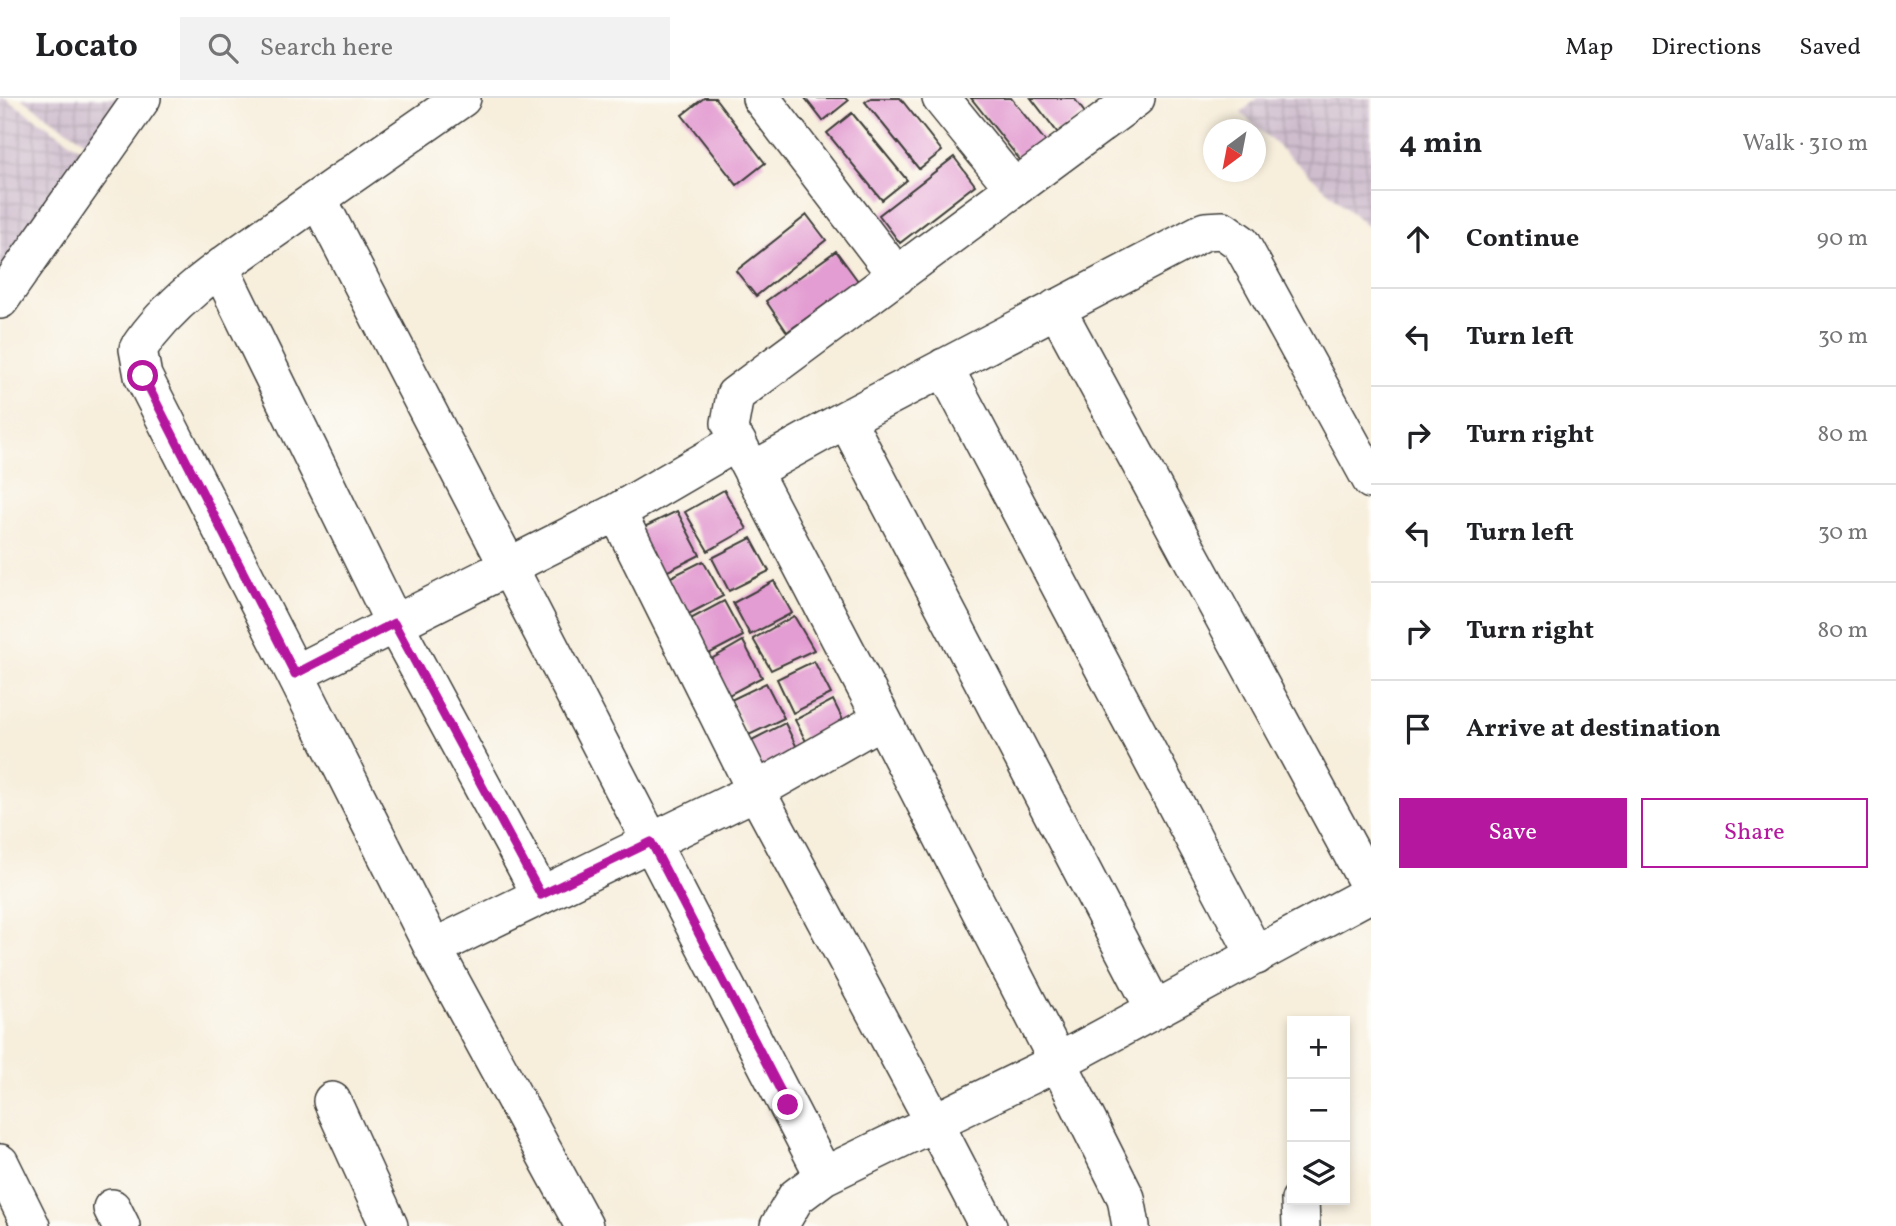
<!DOCTYPE html>
<meta charset="utf-8">
<style>
:root{--surface:#fff;--page:#f2f2f2;--text:#202124;--muted:#757577;--line:#e0e0e0;--accent:#b5179e}
body{margin:0;font-family:Vollkorn,serif;background:var(--page);color:var(--text)}
.controls{position:absolute;right:21px;bottom:21px;display:grid;overflow:hidden;border-radius:0px;box-shadow:0 4px 10px #0003}
.controls button{width:63px;height:63px;display:grid;place-items:center;padding:0;border:0;border-bottom:2px solid var(--line);background:var(--surface);color:var(--text);font:35px sans-serif}
.compass{position:absolute;left:1203px;top:21px;width:63px;height:63px;border-radius:50%;background:var(--surface);box-shadow:0 4px 10px #0003;rotate:212deg}
.stop{position:absolute;width:21px;height:21px;margin:-16px;border:5px solid #b5179e;border-radius:50%;background:#fff}
.stop.end{background:#b5179e;border-color:#fff;box-shadow:0 2px 7px #0008}
.list{margin:0;padding:0;list-style:none}
h2{display:flex;justify-content:space-between;align-items:center;height:91px;margin:0;padding:0 28px;font-size:30px}
h2 small{font-size:23px;font-weight:400;color:var(--muted)}
.list li{display:grid;grid-template-columns:46px 1fr auto;gap:21px;align-items:center;box-sizing:border-box;height:98px;padding:0 28px;border-top:2px solid var(--line)}
.list b{display:block;font-size:26px;white-space:nowrap}
.list em{font-size:23px;font-style:normal;color:var(--muted)}
.actions{display:flex;gap:14px;padding:21px 28px}
.actions a{flex:1;padding:16px 0;border:2px solid var(--accent);border-radius:0px;text-align:center;font-size:24px;color:var(--accent)}
.actions .main{background:var(--accent);color:#fff}
.icon{flex:none;width:38px;height:38px;fill:none;stroke:currentColor;stroke-width:2;stroke-linecap:round;stroke-linejoin:round}
.map{position:relative;flex:none;width:1371px;height:1128px;overflow:hidden}
header{display:flex;align-items:center;gap:42px;box-sizing:border-box;height:98px;padding:0 35px;background:var(--surface);border-bottom:2px solid var(--line)}
header strong{font-size:33px}
nav{display:flex;gap:38px;margin-inline-start:auto;font-size:24px}
.search{width:490px;height:63px;background:var(--page);display:flex;align-items:center;gap:18px;box-sizing:border-box;padding:0 24px;border-radius:0px;color:var(--muted);font-size:26px}
main{display:flex}
aside{flex:1;background:var(--surface)}
.map>svg:first-child{display:block}
.industrial{fill:url(#industrial-grid)}
.building{fill:#e39dd2}
.lines{fill:none;stroke-linecap:round;stroke-linejoin:round}
.minor-casing{stroke:#3d3c39;stroke-width:40}
.minor{stroke:#fff;stroke-width:37}
.route{stroke:#b5179e;stroke-width:9}
</style>
<header>
<strong>Locato</strong>
<div class="search"><svg class="icon" aria-label="search" viewBox="0 0 24 24"><circle cx="10" cy="10" r="6"/><path d="M15 15l6 6"/></svg>Search here</div>
<nav><a>Map</a><a>Directions</a><a>Saved</a></nav>
</header>
<main>
<div class="map">
<svg width="1371" height="1128" viewBox="0 0 1371 1128">
<defs>
<pattern id="industrial-grid" width="8" height="8" patternUnits="userSpaceOnUse" patternTransform="scale(1.75)"><rect width="8" height="8" fill="#cfbdce"/><path d="M0 4h8M4 0v8" fill="none" stroke="#b1a2b0"/></pattern>
</defs>
<rect width="100%" height="100%" fill="#fdfcf7"/>
<filter id="ink" filterUnits="userSpaceOnUse"><feTurbulence type="fractalNoise" baseFrequency=".0143" numOctaves="2"/><feDisplacementMap in="SourceGraphic" scale="14" xChannelSelector="R" yChannelSelector="G"/><feConvolveMatrix kernelMatrix="1 2 1 2 8 2 1 2 1" color-interpolation-filters="sRGB"/></filter>
<filter id="wash" filterUnits="userSpaceOnUse"><feTurbulence type="fractalNoise" baseFrequency=".00686" numOctaves="4" result="noise"/><feDisplacementMap in="SourceGraphic" scale="28" xChannelSelector="R" yChannelSelector="G"/><feGaussianBlur stdDeviation="1.57" result="paint"/><feColorMatrix in="noise" values="0 0 0 0 0 0 0 0 0 0 0 0 0 0 0 0 0 1.4 0 .05"/><feComposite in="paint" operator="in"/></filter>
<g filter="url(#wash)">
<rect width="100%" height="100%" fill="#f7eedc"/>
<path class="industrial" d="M0,0H5L90,57L0,189Z
M21,0H129L96,51Z
M1257,0H1371V132L1241,15Z"/>
<g id="blocks">
<path class="building" d="M704,0H715L765,65L737,87L682,17Z
M805,0H845L848,3L823,23Z
M871,0H900L942,53L919,71L865,4Z
M971,0H1011L1046,44L1021,63Z
M1031,0H1074L1085,15L1058,35Z
M852,15L907,82L882,102L827,35Z
M954,59L975,87L900,145L879,117Z
M807,117L826,142L756,198L736,173Z
M836,153L858,183L787,234L766,203Z
M724,392L747,431L708,453L685,414Z
M677,413L700,457L660,477L638,432Z
M751,440L769,473L729,493L712,460Z
M703,463L723,498L683,519L663,483Z
M774,483L792,515L750,537L733,505Z
M724,503L743,538L703,559L685,524Z
M794,518L814,552L771,572L753,541Z
M743,543L762,579L727,598L708,563Z
M814,563L831,596L793,615L777,581Z
M766,585L784,620L749,637L731,602Z
M833,602L850,636L812,655L795,622Z
M785,625L802,660L763,680L746,645Z"/>
</g>
</g>
<g filter="url(#ink)">
<use href="#blocks" fill-opacity="0" stroke="#3d3c39" stroke-width="2"/>
<g class="lines">
<defs>
<path id="minor" d="M462,0C402,42 342,83 282,126C231,162 173,198 138,251L143,278L295,576L433,850L584,1128
M761,0L897,178
M941,0L1014,90
M318,101L824,1078
M220,170L394,525L541,797
M0,202L142,0
M1056,210L1371,791
M944,269L1256,858
M846,321L1155,912
M730,325L735,297L1136,0
M752,373L846,321L1205,133L1223,132L1241,145L1371,382
M617,414L756,693L934,1024L988,1128
M295,576L617,414L737,344L882,621L1058,964L1126,1100L1131,1128
M433,850L756,693L882,621
M332,1003L389,1128
M0,1065L31,1128
M1300,1102L1301,1128
M112,1110L121,1128
M779,1128L796,1099L824,1078L1058,964L1371,795"/>
</defs>
<use href="#minor" class="minor-casing"/>
<use href="#minor" class="minor"/>
</g>
</g>
<g class="lines" filter="url(#ink)">
<path class="route" d="M143,278L295,576L394,525L541,797L651,744L788,1007"/>
</g>
</svg>
<div class="controls">
<button>+</button>
<button>−</button>
<button><svg class="icon" aria-label="layers" viewBox="0 0 24 24"><path d="M12 4l9 5-9 5-9-5zM3 14l9 5 9-5"/></svg></button>
</div>
<svg class="compass" viewBox="-18 -18 36 36"><path d="M0-13l5 13h-10z" fill="#e53935"/><path d="M0 13l5-13h-10z" fill="#757577"/></svg>
<div class="stop" style="left:143px;top:278px"></div>
<div class="stop end" style="left:788px;top:1007px"></div>
</div>
<aside>
<h2>4 min<small>Walk · 310 m</small></h2>
<ul class="list">
<li><svg class="icon" aria-label="ahead" viewBox="0 0 24 24"><path d="M12 20V5M6 11l6-6 6 6"/></svg><div><b>Continue</b></div><em>90 m</em></li>
<li><svg class="icon" aria-label="left" viewBox="0 0 24 24"><path d="M17 20v-9H6M10 6l-5 5 5 5"/></svg><div><b>Turn left</b></div><em>30 m</em></li>
<li><svg class="icon" aria-label="right" viewBox="0 0 24 24"><path d="M7 20v-9h11M14 6l5 5-5 5"/></svg><div><b>Turn right</b></div><em>80 m</em></li>
<li><svg class="icon" aria-label="left" viewBox="0 0 24 24"><path d="M17 20v-9H6M10 6l-5 5 5 5"/></svg><div><b>Turn left</b></div><em>30 m</em></li>
<li><svg class="icon" aria-label="right" viewBox="0 0 24 24"><path d="M7 20v-9h11M14 6l5 5-5 5"/></svg><div><b>Turn right</b></div><em>80 m</em></li>
<li><svg class="icon" aria-label="arrive" viewBox="0 0 24 24"><path d="M6 21V4h12l-3 4 3 4H6"/></svg><div><b>Arrive at destination</b></div></li>
</ul>
<div class="actions"><a class="main">Save</a><a>Share</a></div>
</aside>
</main>
